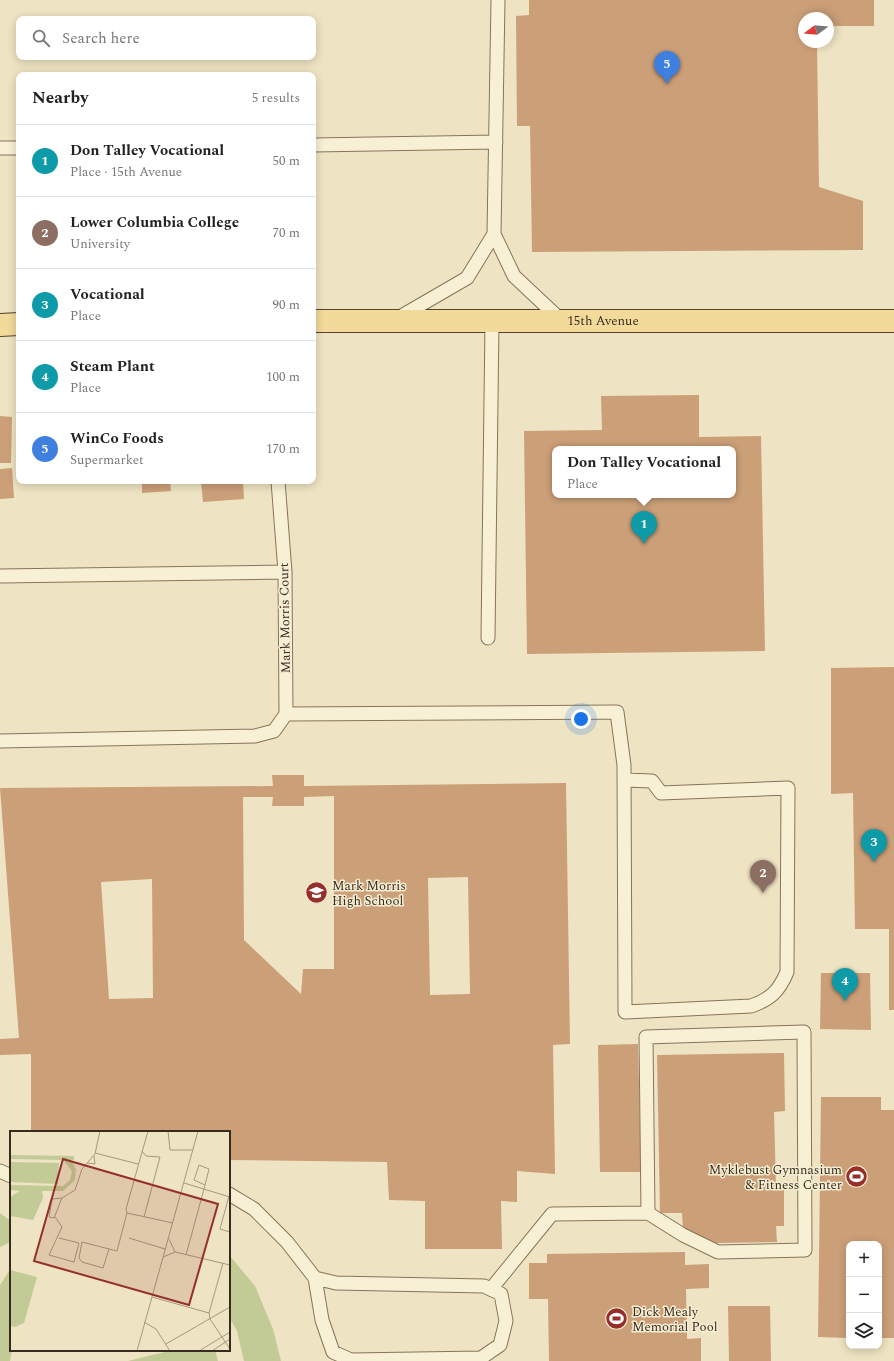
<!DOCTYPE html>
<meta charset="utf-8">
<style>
:root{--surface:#fff;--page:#f6f6f6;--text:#222;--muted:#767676;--line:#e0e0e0;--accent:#962f2a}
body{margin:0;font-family:Spectral,serif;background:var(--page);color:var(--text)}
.controls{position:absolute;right:12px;bottom:12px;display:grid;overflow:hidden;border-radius:8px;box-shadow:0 2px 10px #0003}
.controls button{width:36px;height:36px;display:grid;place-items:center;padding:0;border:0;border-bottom:1px solid var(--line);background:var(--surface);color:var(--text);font:20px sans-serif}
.compass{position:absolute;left:798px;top:12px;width:36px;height:36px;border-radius:50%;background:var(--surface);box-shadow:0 2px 10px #0003;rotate:254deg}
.you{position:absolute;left:581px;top:719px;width:14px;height:14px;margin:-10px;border:3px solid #fff;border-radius:50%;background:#1a73e8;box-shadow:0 0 0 6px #1a73e833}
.badge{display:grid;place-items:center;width:26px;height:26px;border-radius:50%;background:var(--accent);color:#fff;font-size:13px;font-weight:700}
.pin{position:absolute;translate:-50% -33px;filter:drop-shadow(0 1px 2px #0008)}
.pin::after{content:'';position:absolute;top:21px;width:14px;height:12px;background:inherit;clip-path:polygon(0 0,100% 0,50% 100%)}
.popup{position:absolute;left:552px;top:446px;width:184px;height:52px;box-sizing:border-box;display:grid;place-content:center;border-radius:8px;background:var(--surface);filter:drop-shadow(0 1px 3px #0005);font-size:13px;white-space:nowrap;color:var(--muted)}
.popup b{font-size:15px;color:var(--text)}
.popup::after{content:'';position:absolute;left:50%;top:100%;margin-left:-8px;border:8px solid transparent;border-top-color:var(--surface)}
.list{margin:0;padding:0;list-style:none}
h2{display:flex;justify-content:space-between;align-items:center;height:52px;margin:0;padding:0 16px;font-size:17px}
h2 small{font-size:13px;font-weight:400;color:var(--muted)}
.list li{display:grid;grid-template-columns:26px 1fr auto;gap:12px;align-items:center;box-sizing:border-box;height:72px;padding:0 16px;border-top:1px solid var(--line)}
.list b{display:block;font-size:15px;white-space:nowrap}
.list p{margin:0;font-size:13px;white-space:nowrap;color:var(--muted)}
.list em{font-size:13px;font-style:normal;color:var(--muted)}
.icon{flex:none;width:22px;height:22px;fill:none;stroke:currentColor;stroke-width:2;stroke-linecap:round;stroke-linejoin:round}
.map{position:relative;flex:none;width:894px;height:1361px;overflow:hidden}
.search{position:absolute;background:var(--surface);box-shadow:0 2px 10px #0003;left:16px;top:16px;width:300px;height:44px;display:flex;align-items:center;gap:10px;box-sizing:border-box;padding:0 14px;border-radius:8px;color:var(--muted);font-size:15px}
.panel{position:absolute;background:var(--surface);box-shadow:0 2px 10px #0003;left:16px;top:72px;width:300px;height:412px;border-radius:8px}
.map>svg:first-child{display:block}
.park{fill:#c2cb96}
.building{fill:#cb9f78;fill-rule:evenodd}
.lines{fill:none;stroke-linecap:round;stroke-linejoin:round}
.lane-casing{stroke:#877459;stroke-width:15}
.primary-casing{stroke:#55422e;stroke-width:24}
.lane{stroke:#f8f0d5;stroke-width:13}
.primary{stroke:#f1da9a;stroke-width:22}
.labels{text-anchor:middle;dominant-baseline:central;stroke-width:3;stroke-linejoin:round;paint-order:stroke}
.street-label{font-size:13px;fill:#372b1e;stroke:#f5edd2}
.poi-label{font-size:13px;fill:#372b1e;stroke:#f5edd2;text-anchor:start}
.inset-road{fill:none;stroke:#a59980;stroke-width:1}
.view{fill:#962f2a;fill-opacity:0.15;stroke:#962f2a;stroke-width:2}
.inset-edge{fill:none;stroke:#372b1e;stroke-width:2}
</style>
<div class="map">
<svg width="894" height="1361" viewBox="0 0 894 1361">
<rect width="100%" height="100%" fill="#eee3c2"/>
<path class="park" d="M0,1213L11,1221V1242L0,1247Z
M229,1255L255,1286L273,1329L281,1361H244L237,1331L229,1317Z
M11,1268L12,1350L10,1361H0V1285Z
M173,1350H215L218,1361H128Z"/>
<path class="building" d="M529,0H874V26H828V18H804V42H817L819,187L863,201V250L532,252L530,126H517L516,16L529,15Z
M699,395V437L761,436L765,651L527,654L524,431L602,430L601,396ZM555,449H733V495H555Z
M0,416L12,417L11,463H0Z
M12,468L14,498L0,499V469Z
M142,481H170L171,491L142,493Z
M201,481H243L244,499L203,502Z
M894,667V1010H889V929H855L853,793L831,794V668Z
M272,775H304V786L566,783L570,1044L553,1045L555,1174L517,1171V1202L501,1201L502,1249H425V1201L389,1200L387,1162L229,1160V1132H31V1054L0,1055V1039L19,1038L0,788L273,786ZM334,796V969H303L301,994L244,940L243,797H273L272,806H304V797ZM468,877L470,994L430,995L428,878ZM152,879L153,998L109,999L101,882Z
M821,973H870L871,1030L820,1029Z
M638,1044L641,1172H600L598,1045Z
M784,1053L785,1111L774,1112L776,1189H784V1226H776L777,1242L715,1243L683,1229L682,1213H660L657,1055Z
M821,1097H881V1110H894V1338H879V1244H849V1338L818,1337Z
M685,1252V1265L709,1264V1288L686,1289L687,1339L701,1338V1361H549L548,1299H529V1263H547V1254Z
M728,1306H770L771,1361H729Z"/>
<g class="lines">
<defs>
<path id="lane" d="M498,0L494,234L514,276L563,322
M313,145L496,142
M0,148H19
M398,318L467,278L494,234
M0,576L285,572
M488,638L492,322
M286,714L617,712L624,765L625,1012L751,1006C771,999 779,991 787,972L788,788L661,793L652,781L624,780
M0,741L255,736L274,731L286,714L285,572L278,481
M0,1171L11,1176
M229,1194L254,1209L287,1242L315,1278L322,1320L333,1352L351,1360L481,1358L500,1345L506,1321L501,1294L484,1286L336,1283L315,1278
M491,1289L552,1214L648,1213L683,1235L718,1252L805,1250L804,1032L646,1037L648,1213"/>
<g id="primary">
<path id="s1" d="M313,321H894"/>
<path d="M0,325L19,324"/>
</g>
</defs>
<use href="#lane" class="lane-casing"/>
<use href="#primary" class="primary-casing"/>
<use href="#lane" class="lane"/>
<use href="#primary" class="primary"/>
</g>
<defs>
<symbol id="school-disc" viewBox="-11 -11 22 22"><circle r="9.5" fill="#962f2a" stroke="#f5edd2"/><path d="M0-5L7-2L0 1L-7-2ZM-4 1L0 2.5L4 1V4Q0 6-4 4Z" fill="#fff"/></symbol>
<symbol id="stadium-disc" viewBox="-11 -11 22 22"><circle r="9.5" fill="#962f2a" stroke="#f5edd2"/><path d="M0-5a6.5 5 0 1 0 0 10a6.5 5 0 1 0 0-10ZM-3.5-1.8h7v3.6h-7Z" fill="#fff"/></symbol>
</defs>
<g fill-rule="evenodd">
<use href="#school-disc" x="304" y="880" width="25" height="25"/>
<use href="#stadium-disc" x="844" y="1164" width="25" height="25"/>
<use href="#stadium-disc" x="604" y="1306" width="25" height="25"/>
</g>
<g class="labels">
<g class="street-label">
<text stroke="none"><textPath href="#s1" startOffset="290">15th Avenue</textPath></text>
<text transform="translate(285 618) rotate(-91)">Mark Morris Court</text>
</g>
<g class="poi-label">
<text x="332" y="886">Mark Morris<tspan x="332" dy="15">High School</tspan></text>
<text x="842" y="1170" text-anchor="end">Myklebust Gymnasium<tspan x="842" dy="15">&amp; Fitness Center</tspan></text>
<text x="632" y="1312">Dick Mealy<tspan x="632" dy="15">Memorial Pool</tspan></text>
</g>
</g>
<g transform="translate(10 1131)">
<rect width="220" height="220" fill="#eee3c2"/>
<path d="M0,24L64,25V29H61L66,38L65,49L53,60H32L33,67L23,89L0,85V66L10,60L0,59V54L53,55L60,49L62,40L53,29L0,28ZM1,31L49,32L48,53L0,51ZM0,139L27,146L14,192L5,196L0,195Z" fill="#c2cb96"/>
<path class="inset-road" d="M158,0L160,19H183M132,20L136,25L150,26L134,86M85,22L128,33M77,32L85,33L84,25M174,52L220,66M219,65L210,98L220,101M52,67L42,68L39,86L44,87L52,67L65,59L72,38L85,23L90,0M117,82L116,78L138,0M117,82L163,92M45,86L52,96L39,124L64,131L69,112L49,107M119,107L155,118M159,108L165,121M99,118L93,137L72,131L69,127L72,111L107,120L117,82M176,124L194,58L199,38L189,34L184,49L195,54M153,126L165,121L220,134M142,166L199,182L200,188L220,218M199,182L213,132M134,191L146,198L160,220M156,213L220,176M127,220L188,0M189,220L220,201M202,220L220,208"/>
<path class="view" d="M53,28L208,73L179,174L24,130Z"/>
<rect width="220" height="220" class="inset-edge"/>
</g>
</svg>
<div class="controls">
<button>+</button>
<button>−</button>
<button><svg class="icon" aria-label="layers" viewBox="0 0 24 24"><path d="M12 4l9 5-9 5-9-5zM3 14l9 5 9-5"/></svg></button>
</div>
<svg class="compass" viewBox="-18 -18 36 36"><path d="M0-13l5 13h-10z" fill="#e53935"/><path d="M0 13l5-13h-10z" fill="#767676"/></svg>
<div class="you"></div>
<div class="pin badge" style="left:644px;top:544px;background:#0f9aa8">1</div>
<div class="popup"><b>Don Talley Vocational</b>Place</div>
<div class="pin badge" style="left:763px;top:893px;background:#8d6e63">2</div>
<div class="pin badge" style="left:874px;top:862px;background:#0f9aa8">3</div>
<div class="pin badge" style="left:845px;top:1001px;background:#0f9aa8">4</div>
<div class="pin badge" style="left:667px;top:84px;background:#3f7fe0">5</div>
<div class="search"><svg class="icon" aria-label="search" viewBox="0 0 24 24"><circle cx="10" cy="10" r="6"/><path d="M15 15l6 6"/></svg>Search here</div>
<section class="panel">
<h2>Nearby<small>5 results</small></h2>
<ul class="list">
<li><span class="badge" style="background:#0f9aa8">1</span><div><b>Don Talley Vocational</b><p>Place · 15th Avenue</p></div><em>50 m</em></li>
<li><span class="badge" style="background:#8d6e63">2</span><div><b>Lower Columbia College</b><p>University</p></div><em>70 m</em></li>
<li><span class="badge" style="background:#0f9aa8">3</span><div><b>Vocational</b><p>Place</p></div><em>90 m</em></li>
<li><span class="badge" style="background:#0f9aa8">4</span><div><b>Steam Plant</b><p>Place</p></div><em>100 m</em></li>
<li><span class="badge" style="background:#3f7fe0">5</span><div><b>WinCo Foods</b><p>Supermarket</p></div><em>170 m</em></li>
</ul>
</section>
</div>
